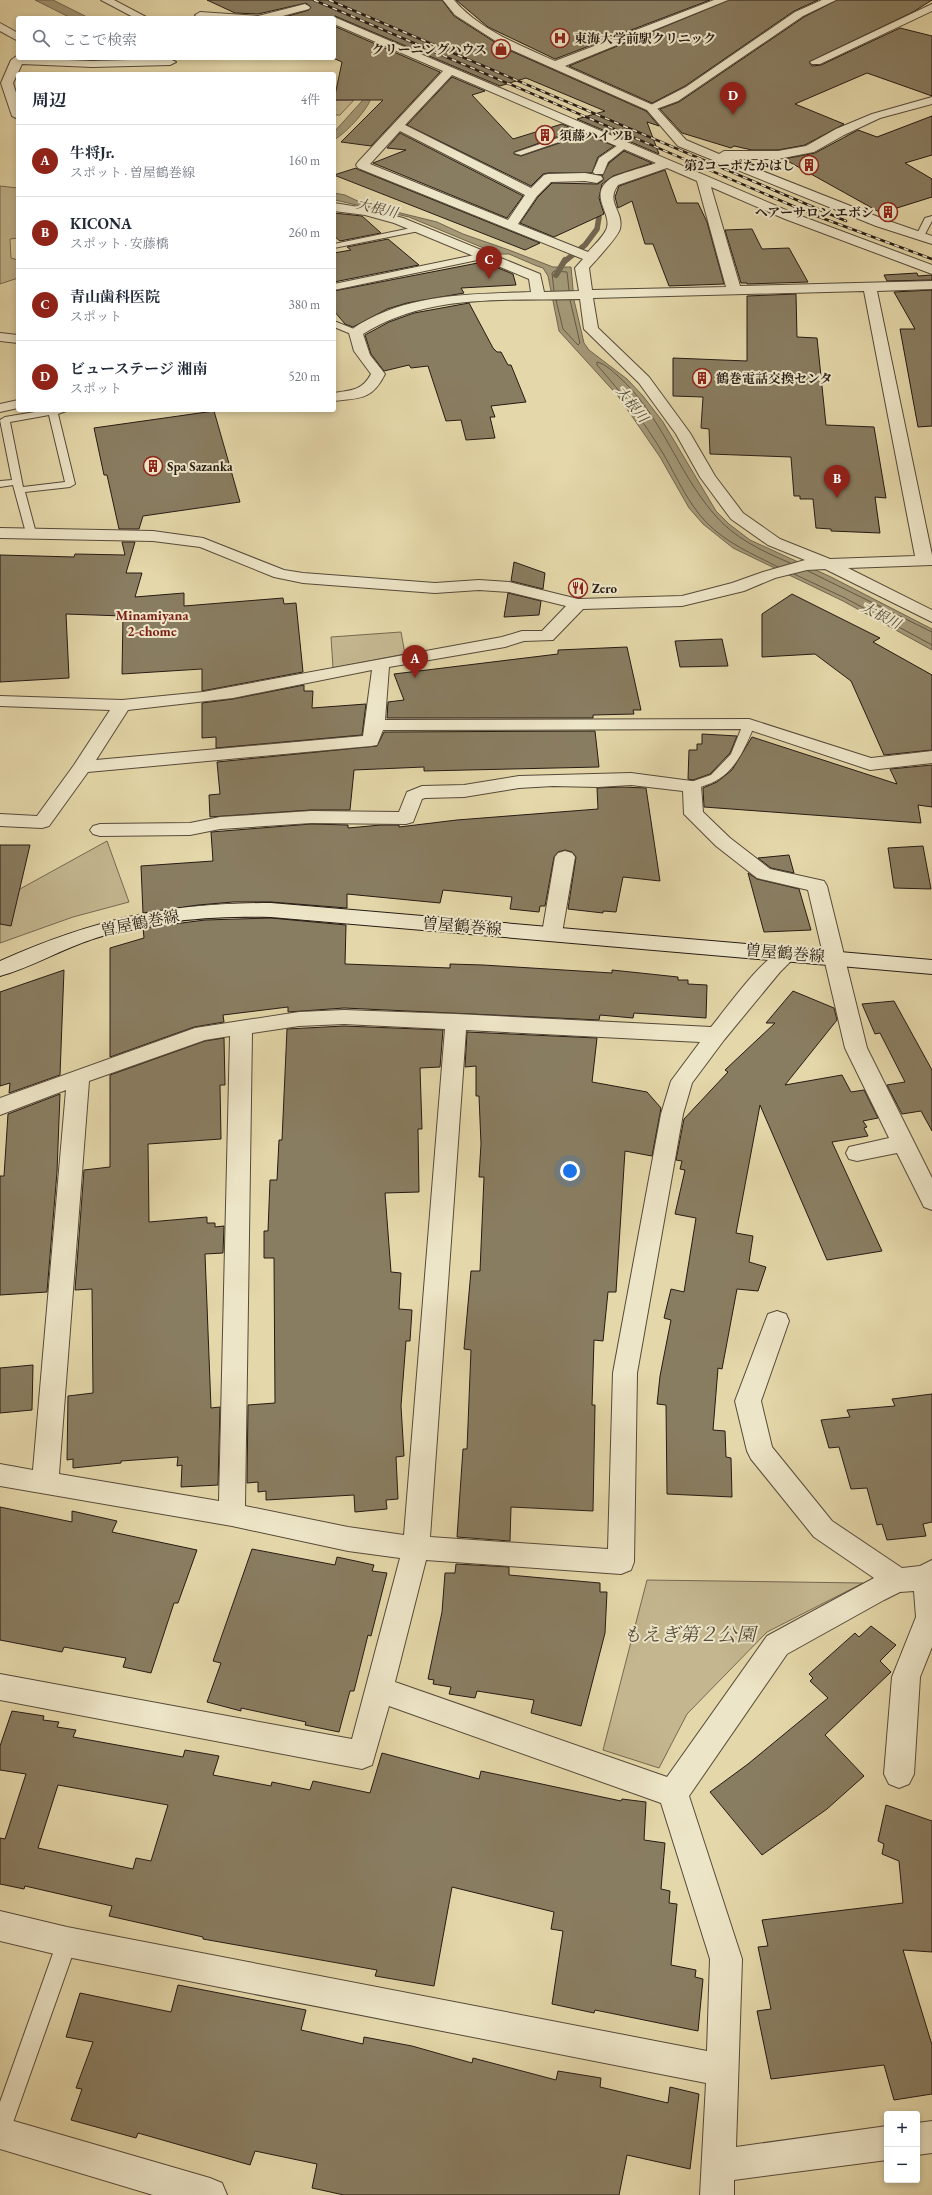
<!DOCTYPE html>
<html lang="ja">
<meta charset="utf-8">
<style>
:root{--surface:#fff;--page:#f2f2f3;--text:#1f2937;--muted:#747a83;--line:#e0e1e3;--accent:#8f2418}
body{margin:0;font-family:"EB Garamond","Noto Serif JP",serif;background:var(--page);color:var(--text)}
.controls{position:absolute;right:12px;bottom:12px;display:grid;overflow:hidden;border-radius:4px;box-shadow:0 2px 6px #0003}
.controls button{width:36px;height:36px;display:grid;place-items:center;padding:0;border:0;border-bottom:1px solid var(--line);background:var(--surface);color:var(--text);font:20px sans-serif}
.you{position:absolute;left:570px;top:1171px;width:14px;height:14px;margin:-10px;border:3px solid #fff;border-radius:50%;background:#1a73e8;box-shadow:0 0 0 6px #1a73e833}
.badge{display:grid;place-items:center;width:26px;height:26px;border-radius:50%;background:var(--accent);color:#fff;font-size:13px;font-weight:700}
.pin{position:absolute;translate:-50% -33px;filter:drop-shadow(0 1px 2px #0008)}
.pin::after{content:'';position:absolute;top:21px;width:14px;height:12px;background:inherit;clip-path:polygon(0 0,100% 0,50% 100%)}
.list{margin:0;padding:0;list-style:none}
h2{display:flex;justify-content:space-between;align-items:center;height:52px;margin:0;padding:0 16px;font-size:17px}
h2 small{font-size:13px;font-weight:400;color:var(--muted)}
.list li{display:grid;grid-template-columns:26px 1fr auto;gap:12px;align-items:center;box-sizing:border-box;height:72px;padding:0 16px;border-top:1px solid var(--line)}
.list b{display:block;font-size:15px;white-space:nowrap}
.list p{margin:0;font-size:13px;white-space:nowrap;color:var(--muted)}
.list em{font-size:13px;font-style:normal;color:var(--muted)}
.icon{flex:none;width:22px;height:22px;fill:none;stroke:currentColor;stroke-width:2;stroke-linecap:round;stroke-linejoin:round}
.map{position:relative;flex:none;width:932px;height:2195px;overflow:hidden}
.search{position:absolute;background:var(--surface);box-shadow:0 2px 6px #0003;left:16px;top:16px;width:320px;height:44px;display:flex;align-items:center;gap:10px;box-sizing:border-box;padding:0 14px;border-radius:4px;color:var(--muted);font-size:15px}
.panel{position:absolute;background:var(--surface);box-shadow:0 2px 6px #0003;left:16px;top:72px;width:320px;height:340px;border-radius:4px}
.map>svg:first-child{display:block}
.green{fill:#c4b790;stroke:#756952}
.water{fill:#a39776;stroke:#71654f}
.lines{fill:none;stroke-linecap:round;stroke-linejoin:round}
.shore{stroke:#645945;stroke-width:1}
.stream-far1{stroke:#71654f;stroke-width:5.5}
.stream{stroke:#71654f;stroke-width:6}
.building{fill:#897d61;stroke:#261b14;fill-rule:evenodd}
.service-casing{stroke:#564a39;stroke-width:2}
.pedestrian-casing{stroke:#564a39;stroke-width:2}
.minor-casing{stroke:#564a39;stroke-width:2}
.tertiary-casing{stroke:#564a39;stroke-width:2}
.secondary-casing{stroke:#261b14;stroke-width:2}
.service{fill:#ede5c7;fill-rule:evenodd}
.pedestrian{fill:#ede5c7;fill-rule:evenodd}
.minor{fill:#ede5c7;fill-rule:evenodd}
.tertiary{fill:#ede5c7;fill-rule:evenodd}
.secondary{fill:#ede5c7;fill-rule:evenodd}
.rail-casing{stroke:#261b14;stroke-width:2.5}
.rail{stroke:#ede5c7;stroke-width:1.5;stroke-dasharray:5;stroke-linecap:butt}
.labels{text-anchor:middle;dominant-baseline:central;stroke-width:4;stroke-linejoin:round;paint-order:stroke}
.far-poi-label{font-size:13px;font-weight:bold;fill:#261b14;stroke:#ede5c7;text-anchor:start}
.far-water-label{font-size:14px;font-style:italic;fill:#584d3b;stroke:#ede5c7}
.far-neighbourhood-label{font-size:14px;font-weight:bold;fill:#7a1f14;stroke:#ede5c7}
.street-label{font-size:16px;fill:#261b14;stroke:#ede5c7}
.near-park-label{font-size:19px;font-style:italic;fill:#554a39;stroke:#ede5c7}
</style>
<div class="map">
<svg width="932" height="2195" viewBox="0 0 932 2195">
<rect width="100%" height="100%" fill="#e4d7a9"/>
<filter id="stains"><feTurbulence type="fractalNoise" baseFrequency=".005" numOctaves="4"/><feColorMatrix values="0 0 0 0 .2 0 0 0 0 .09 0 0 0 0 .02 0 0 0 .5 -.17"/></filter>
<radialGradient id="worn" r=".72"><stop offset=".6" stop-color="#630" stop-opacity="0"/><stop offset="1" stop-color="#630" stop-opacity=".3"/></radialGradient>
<path class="green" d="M334,100H354L340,115H334Z
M0,186L18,188V238L10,239L11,258L18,260V278L0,284Z
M401,632L405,654L333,668L331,637Z
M107,841L129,902L73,917L0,943V900Z
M647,1580L863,1583L767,1632L687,1714L659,1768L603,1750Z"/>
<path class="water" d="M35,0H53L89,18H71Z
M350,56L373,93C370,108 347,132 334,140V132L362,101L363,96Z
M334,193L345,195L364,204L437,222L463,234L509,250L553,267H571L574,300L584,343L589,350L627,379L643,396L663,422L716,511L729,524L750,540L831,577L932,629V650L843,601L733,548L703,524L689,508L660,457L618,396L559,331L548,276L543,268L537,266L509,254H498L409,217L335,200Z"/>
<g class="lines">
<path class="shore" d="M554,291L552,273L554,271L567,272L569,290
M556,300L563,329L578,345L580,343L570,300
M778,567C753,554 726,543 706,522C688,503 677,478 664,455C645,423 622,393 597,365V362C605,364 611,370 617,375C662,415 676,470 714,514C734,538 762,551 790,563
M808,571L932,632
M794,574L845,598L932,645"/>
<path class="stream-far1" d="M565,261L585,245L597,229L599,217L591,201L593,191L606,174L611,161L623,151"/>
<path class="stream" d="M556,275L565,260"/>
</g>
<path class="building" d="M207,0H442L454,16L504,48L646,111L659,126L647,122L659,154L577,119L605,111L526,78L500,86L335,16L329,18H281L309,10L311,7L306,3L258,14L235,13Z
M456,0H710L555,59L488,27Z
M729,0H818L794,11L685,86L652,103L569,66Z
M837,0H932L913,12L809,62L812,66L821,65L900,28L932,36V96L867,73L795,104L844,124L805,145L778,150H752L734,146L731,148L682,133L660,109L679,102L804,17Z
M334,26L440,72L371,146L341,142L383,100H334L342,62L333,58Z
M452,77L485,91L472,95L513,139L562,124L576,130L514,152V154L521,156L586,134L614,146L598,157L592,173H548L543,174L531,186L407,125Z
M932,116V155L905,163L932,179V197L881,213L784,159L815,153L858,130L877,137Z
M400,133L523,196L507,218L373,163L406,150L387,148Z
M624,151L652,163L613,176L602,184L599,198L604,214L554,237L520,223L538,197L552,183L598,184L604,179L602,176L609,163Z
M356,168L357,169L540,243L525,250L334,175Z
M665,170L677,203H698L707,222L724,284L669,286L653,244H645L632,201L618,208L615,197L619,186Z
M334,213L362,216L381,233L340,241L334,236Z
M752,229L762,249L789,248L808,282L747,284V283H741L725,230Z
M388,239L419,265L334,282V253L351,250L347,247Z
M483,262L513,274L516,285L461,288L464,293L407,303L387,309L353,327L345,324L334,311V291Z
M917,273L918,276L932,275V280L887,281L884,275Z
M932,290V426L918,427L900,329H915L894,292Z
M796,294L797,337L817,338L826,425L874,427L886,498L875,497L880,533L831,531V529L816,528L813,499H800V496H794L791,457L710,454L709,429L701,428L703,397L673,396V358L747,361V296Z
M469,303L493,348L497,352H501L508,365H511L526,402L491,406L495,417H490L495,438L466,440L461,420L446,421L428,366L411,368L409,365L384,371L371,354L365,335L389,322L414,313Z
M214,411L240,502L143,516L139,529H119L107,475H104L94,428Z
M122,542H135L126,573H142L135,597L184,593V606L283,598L284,604L296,603L303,672L202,691V669L122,674L123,616L66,614L69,678L0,682V555L74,557L75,554L125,555Z
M514,562L545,573L543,589L511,581Z
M508,593L541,601L539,615L504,617Z
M792,594L880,638L873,642L932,675V750L884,755L851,681L815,654L762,657V614Z
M722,639L728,666L680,667L675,641Z
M627,647L641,710H633L634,714L593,715V718H387L388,702L404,700L394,674L558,654V650Z
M304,685V691H313L312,708L366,704L362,735L216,748V737L202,738V703L233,699Z
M595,731L599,767L424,771V767L354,770L350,810H311L210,817L209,795L220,794L217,762L377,746L384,732Z
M702,734L737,736L730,753L710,774L693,780L688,779L689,750H697V744H702Z
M752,737L897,784L890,769L932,765V807L918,805L921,823L704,807L703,788L717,782L732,770Z
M621,787L646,788L660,881L623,877L616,912L603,911V913L568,909L576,857L572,852L565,850L558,852L554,857L545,906H540L539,912L510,909L512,897L443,890L440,903L347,894V908L271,902H233L198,905L143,913L141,866L213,861L211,832L311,824L348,825V828L381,825H399V827L457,820L598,809L597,788Z
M0,845H30L11,926L0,924Z
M923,846L931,889L894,888L888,848Z
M789,855L794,873L771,868L758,858Z
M748,873L757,879L799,889L811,930L764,932Z
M271,918L346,925L345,964L450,968V964L483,965L612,973V970L678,977V980H688V984L707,985L706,1018L634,1013L633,1018L600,1015L599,1020L344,1008L288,1012V1007L223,1015L224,1022L194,1027L110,1057V948L144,938L143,928L205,920Z
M64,970L60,1075L9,1093L10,1083L0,1086V992Z
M793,991L834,1008L837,1020L785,1085L842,1075L851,1092L864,1090L878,1118L863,1121L867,1127L864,1128L868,1136L832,1142L882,1251L827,1260L760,1105L736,1233L753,1236L749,1262L766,1267L758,1291L737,1289L722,1369L718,1368L713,1430L725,1431L726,1457L731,1458L732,1497L667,1494L666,1405L657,1404L660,1376L671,1320L664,1318L671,1289L684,1292L696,1218L675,1214L685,1170L680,1169L682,1161L676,1160L684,1119L728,1072L725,1070L775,1023H766Z
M894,1001L932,1070V1131L921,1111L902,1114L887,1085L905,1082L880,1033L875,1034L862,1004Z
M344,1026L443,1030L440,1067L420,1068L422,1129H418L419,1192L385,1193L391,1272L401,1273L399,1309L412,1310L410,1341H406L401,1406L404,1456L396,1457L398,1499L386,1500L387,1509L355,1512L354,1495L266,1500V1491L258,1492V1482L247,1483L248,1405L275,1403L274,1258H264V1231H268L270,1180H277L279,1140H282L287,1029Z
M467,1032L597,1038L592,1082L647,1092L661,1108L652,1156L625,1151L616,1292H608L603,1341L594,1340L592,1405H595L593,1511L511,1507L510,1541L457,1537L463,1449H467L471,1350L464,1349L471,1271H480L484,1177H479L481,1144L479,1096H476V1066L465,1067Z
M224,1038L225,1085H220L221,1139L148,1144L149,1222L207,1217V1223H215V1227L224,1226L223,1253L205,1254L211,1408L220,1407L218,1485L181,1487L182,1465L177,1466L178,1457L121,1461V1463L73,1468V1459L67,1460L68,1396L93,1393L92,1289L75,1290L84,1170L110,1167V1075L205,1041Z
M60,1094L57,1172L47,1292L0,1295V1176H4L8,1114Z
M33,1365L32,1410L0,1413V1368Z
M932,1394V1522L923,1524L926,1536L887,1540L882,1524L877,1525L867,1488L851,1489L839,1447L829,1448L821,1420L850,1417L847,1410L895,1406L892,1399Z
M0,1507L72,1522V1511L117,1521L112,1532L197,1550L178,1603H174L151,1673L123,1667L126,1658L64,1647L62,1652L0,1640Z
M252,1549L335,1565L337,1557L374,1565L372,1571L387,1573L371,1636L368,1635L354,1691H350L339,1732L305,1725L306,1722L241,1708V1711L207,1702L221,1663L213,1661Z
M456,1564L509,1567V1575L600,1583V1592H607L605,1633L581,1726L531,1713L534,1700L477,1691L475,1698L449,1694L451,1687L433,1684L434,1680L428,1679L442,1612L445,1573H455Z
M871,1626L896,1645L880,1661L891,1672L825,1735L864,1776L827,1809L762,1855L710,1792L748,1764L828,1698L810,1681L813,1678L809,1674L855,1633L859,1637Z
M12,1711L44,1716L43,1720L59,1722L57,1727L76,1730L73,1737L183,1757L185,1750L219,1756L213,1775L271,1786L272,1782L310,1790L313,1781L370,1793L382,1753L479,1779L481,1771L621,1801L622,1799L646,1802L644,1840L665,1843L661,1889L670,1891L669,1903L677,1904L671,1965L696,1970L695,1977L703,1979L698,2031L595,2010L594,2013L552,2004L563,1931L551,1929L554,1912L452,1887L434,1986L375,1976L377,1970L203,1939V1937L109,1916L112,1906L25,1886L24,1889L0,1884V1838L5,1839L26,1774L0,1770V1746ZM58,1785L168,1805L151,1861L136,1858L133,1869L38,1848Z
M886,1805L932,1821V1952L903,1950L932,2045V2094L894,2100L884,2065L771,2079L757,2011L771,2009L758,1947L768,1946L762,1920L903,1903L899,1861L882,1854L884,1844L878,1841Z
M178,1985L306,2010L301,2030L363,2044L364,2037L412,2046L472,2063L473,2058L556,2080L558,2071L601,2078L600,2087L668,2103L670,2087L699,2094L690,2169L627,2155L619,2195H344L312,2188L317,2164L255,2151L250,2165L138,2133L136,2138L71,2120L82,2089L76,2088L93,2042L66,2037L80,1993L171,2012Z"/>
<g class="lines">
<defs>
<path id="service" d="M587,128L594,130L521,155L514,153Z
M932,216V221L924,236L917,238L916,236L925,218Z
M416,227L420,229L419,231L334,248V244Z
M484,253L487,254V258L334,290V284Z
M334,321L359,331L360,333L356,336L334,327Z
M47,410H69L58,414L75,484L70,487L25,492L36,533L31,536L26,533L13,485L0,487V481L12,480L0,420L5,417ZM49,415L65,482L23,487L10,422Z
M749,721L755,724C744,750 734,776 706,785C700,787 694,790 688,789L686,786L688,783L711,775L731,754L743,724Z
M67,1932L74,1935L77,1942L10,2131L7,2138L0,2141V2102L57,1942L60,1935Z"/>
<path id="pedestrian" d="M624,141L630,144L628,146L608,162L603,174H595L593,172L599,158Z"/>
<path id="minor" d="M101,0H114L148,18H135Z
M443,0H454C478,29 521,46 555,61L714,0H728L565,66L655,106L686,140L719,154L724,151H778L806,146L836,129L872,114L932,97V104L880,118L844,135L814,152L778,159H732L886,220L932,236V244L876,226L678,146L647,110L505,47L455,15Z
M305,4L310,7L309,9L275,18H199L195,15L200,12L258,16Z
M932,4V11L820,64H812L810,62Z
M334,17L793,213L932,265V274L785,219L711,187L740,286L932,281V289L877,291L932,555V565L848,568L932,610V622L825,569L807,570L775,578L744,591L682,606L583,609L553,640L524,641L505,647L389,667L385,720L749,719L871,758L932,751V763L870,770L747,729L383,730L377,745L371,746L88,772L49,826L42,828L0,826V814L37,816L74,765L110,710L0,706V696L122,700L203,692L502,637L522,631H542L566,606L509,592L479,590L435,593L303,583L274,577L200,547L153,541L0,538V528L153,531L203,538L284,570L303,573L435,583L479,580L509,582L578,599L682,596L732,583L763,572L805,560L768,545L731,519L700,477L676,434L639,383L584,329L580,299C506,301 428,293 363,334L370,355L385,374C372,400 360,398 334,401V393C351,390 362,391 371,374L354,351L349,333C353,327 362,323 369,319C419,293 475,294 531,292L529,279L394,223L365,215L334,211V203L365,208L403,218L540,274L544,292L579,291L575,268L583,259L358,168L356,165L358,162L443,71L334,24V18H330ZM452,75L656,163C646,167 617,174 610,179C587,196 614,214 606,230C602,238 594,245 588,252L518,224L537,196L551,182L585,181L597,183L603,179L601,176L585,173L548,174L544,175L531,188L405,125ZM400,131L525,195L508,220L370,164ZM667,168L697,181L726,287L592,290L589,268C596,260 617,238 620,229C624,210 605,203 618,185ZM864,291L915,556L830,559L780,539L743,513L715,476L690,433L649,377L598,328L593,298ZM372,670L363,736L96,760L128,710L233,698Z
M0,23L18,33V41L0,31Z
M18,55V58L92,61L170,59L176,62L170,65L92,67L22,64L13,83L18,99V119L12,116L1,83L11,60Z
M0,333L18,335V343L0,341Z
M18,400V408L0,412V404Z
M631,773L699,782L701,786L703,812L730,838L770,869L824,881L827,886L867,1048L932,1178V1210L924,1207L897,1153L857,1161L849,1159L846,1153L849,1147L889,1138L845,1048L808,890L757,878L716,846L684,814L683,791L631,785L598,787L553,786L519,788L464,797L425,798L422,799L413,822L406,824L311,823L220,829L190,835L100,836L93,834L90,830L93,826L100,824L190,823L220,817L311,811L399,812L407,792L422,786L464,785L519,776Z
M565,851L572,853L575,857L562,933L559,938L552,940L545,938L542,933L555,857L558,853Z
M788,947L795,949L798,954L780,972L724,1040L692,1083L683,1114L637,1373L634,1562L631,1570L621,1574L426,1560L395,1682L667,1777L767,1636L874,1578L814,1537L751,1459L747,1451L735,1401L768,1314L777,1311L786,1314L789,1321L761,1401L772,1447L832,1521L902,1568L920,1566L932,1560V1647L920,1677L914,1774L909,1784L899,1788L889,1784L884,1774L892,1677L916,1617L914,1591L900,1592L884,1600L787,1654L689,1796L742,1959L736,2147L887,2126V2160L734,2180V2195H700L706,2083L67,1957L0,1941V1911L67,1927L707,2051L710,1959L661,1803L389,1706L372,1765L362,1769L0,1700V1674L352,1739L400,1558L348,1551L232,1526L0,1486V1464L33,1470L66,1090L0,1115V1098L195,1028L299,1012L344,1010L456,1014L711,1027C727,1008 765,953 788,947ZM344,1024L445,1029L404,1535L348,1527L245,1506L252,1033L299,1026ZM466,1030L700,1042L671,1081L661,1114L613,1373L608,1549L430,1537ZM230,1036L219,1501L59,1474L89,1081L205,1040Z
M0,2117L210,2178L222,2183L227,2195H153L0,2149Z
M932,2121V2153L917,2155V2123Z"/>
<path id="tertiary" d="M822,0H836L803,16L678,101L651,111L645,108L686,87L795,12Z"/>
<path id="secondary" d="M271,903L932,960V974L271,917C213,916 152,920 96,938C63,948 33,967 0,976V961C95,919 167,903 271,903Z"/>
</defs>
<use href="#service" class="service-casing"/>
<use href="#pedestrian" class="pedestrian-casing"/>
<use href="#minor" class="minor-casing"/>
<use href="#tertiary" class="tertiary-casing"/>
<use href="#secondary" class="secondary-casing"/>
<use href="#service" class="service"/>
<use href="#pedestrian" class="pedestrian"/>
<use href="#minor" class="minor"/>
<use href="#tertiary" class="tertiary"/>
<use href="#secondary" class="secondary"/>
<defs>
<path id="rail" d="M314,0L814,215L932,259
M329,0L846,221"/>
</defs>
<use href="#rail" class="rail-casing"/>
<use href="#rail" class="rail"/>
</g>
<defs>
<symbol id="hospital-ring" viewBox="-11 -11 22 22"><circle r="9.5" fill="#ede5c7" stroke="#8f2418" stroke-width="1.5"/><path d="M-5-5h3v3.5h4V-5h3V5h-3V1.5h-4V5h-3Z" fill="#8f2418"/></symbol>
<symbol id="shop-ring" viewBox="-11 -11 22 22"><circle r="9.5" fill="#ede5c7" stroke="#8f2418" stroke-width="1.5"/><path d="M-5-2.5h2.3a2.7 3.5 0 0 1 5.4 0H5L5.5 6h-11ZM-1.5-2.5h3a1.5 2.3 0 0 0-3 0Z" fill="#8f2418"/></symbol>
<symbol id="building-ring" viewBox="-11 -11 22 22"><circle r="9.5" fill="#ede5c7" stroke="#8f2418" stroke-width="1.5"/><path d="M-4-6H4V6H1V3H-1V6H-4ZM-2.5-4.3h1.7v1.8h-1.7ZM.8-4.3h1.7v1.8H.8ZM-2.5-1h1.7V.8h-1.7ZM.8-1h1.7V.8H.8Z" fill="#8f2418"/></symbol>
<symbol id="restaurant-ring" viewBox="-11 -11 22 22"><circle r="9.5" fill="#ede5c7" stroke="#8f2418" stroke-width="1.5"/><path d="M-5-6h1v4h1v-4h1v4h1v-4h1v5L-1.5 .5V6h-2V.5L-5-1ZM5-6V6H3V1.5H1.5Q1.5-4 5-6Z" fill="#8f2418"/></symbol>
</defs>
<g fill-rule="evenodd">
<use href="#hospital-ring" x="549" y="27" width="22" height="22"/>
<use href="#shop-ring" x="490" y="38" width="22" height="22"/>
<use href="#building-ring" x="534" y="124" width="22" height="22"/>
<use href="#building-ring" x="798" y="154" width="22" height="22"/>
<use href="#building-ring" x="877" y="201" width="22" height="22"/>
<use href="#building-ring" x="691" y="367" width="22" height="22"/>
<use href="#building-ring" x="142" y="455" width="22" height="22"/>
<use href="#restaurant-ring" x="567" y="577" width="22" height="22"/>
</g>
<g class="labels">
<g class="far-poi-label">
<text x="574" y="38">東海大学前駅クリニック</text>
<text x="487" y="49" text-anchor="end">クリーニングハウス</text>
<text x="559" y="135">須藤ハイツB</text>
<text x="795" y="165" text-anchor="end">第2コーポたかはし</text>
<text x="874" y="212" text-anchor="end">ヘアーサロン エボシ</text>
<text x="716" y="378">鶴巻電話交換センタ</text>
<text x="167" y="466">Spa Sazanka</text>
<text x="592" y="588">Zero</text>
</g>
<g class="far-water-label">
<text transform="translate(377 208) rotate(14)">大根川</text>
<text transform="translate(632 404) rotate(51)">大根川</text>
<text transform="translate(881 615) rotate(27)">大根川</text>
</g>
<g class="far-neighbourhood-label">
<text x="152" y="615">Minamiyana<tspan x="152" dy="16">2-chome</tspan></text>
</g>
<g class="street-label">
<text transform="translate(140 923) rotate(-11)">曽屋鶴巻線</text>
<text transform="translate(462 926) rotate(5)">曽屋鶴巻線</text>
<text transform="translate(785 953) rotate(5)">曽屋鶴巻線</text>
</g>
<g class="near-park-label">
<text x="689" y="1634">もえぎ第２公園</text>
</g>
</g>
<rect width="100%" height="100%" filter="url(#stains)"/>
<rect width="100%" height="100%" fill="url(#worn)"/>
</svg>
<div class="controls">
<button>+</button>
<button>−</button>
</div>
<div class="you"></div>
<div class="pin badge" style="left:415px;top:678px">A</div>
<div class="pin badge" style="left:837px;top:498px">B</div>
<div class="pin badge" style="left:489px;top:279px">C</div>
<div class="pin badge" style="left:733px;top:115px">D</div>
<div class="search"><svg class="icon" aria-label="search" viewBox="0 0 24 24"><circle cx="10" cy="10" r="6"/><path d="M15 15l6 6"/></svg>ここで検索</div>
<section class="panel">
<h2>周辺<small>4件</small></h2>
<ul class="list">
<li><span class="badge">A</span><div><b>牛将Jr.</b><p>スポット · 曽屋鶴巻線</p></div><em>160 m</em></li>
<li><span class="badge">B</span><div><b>KICONA</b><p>スポット · 安藤橋</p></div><em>260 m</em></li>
<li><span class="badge">C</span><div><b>青山歯科医院</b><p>スポット</p></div><em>380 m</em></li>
<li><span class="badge">D</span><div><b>ビューステージ 湘南</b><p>スポット</p></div><em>520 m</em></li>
</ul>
</section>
</div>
